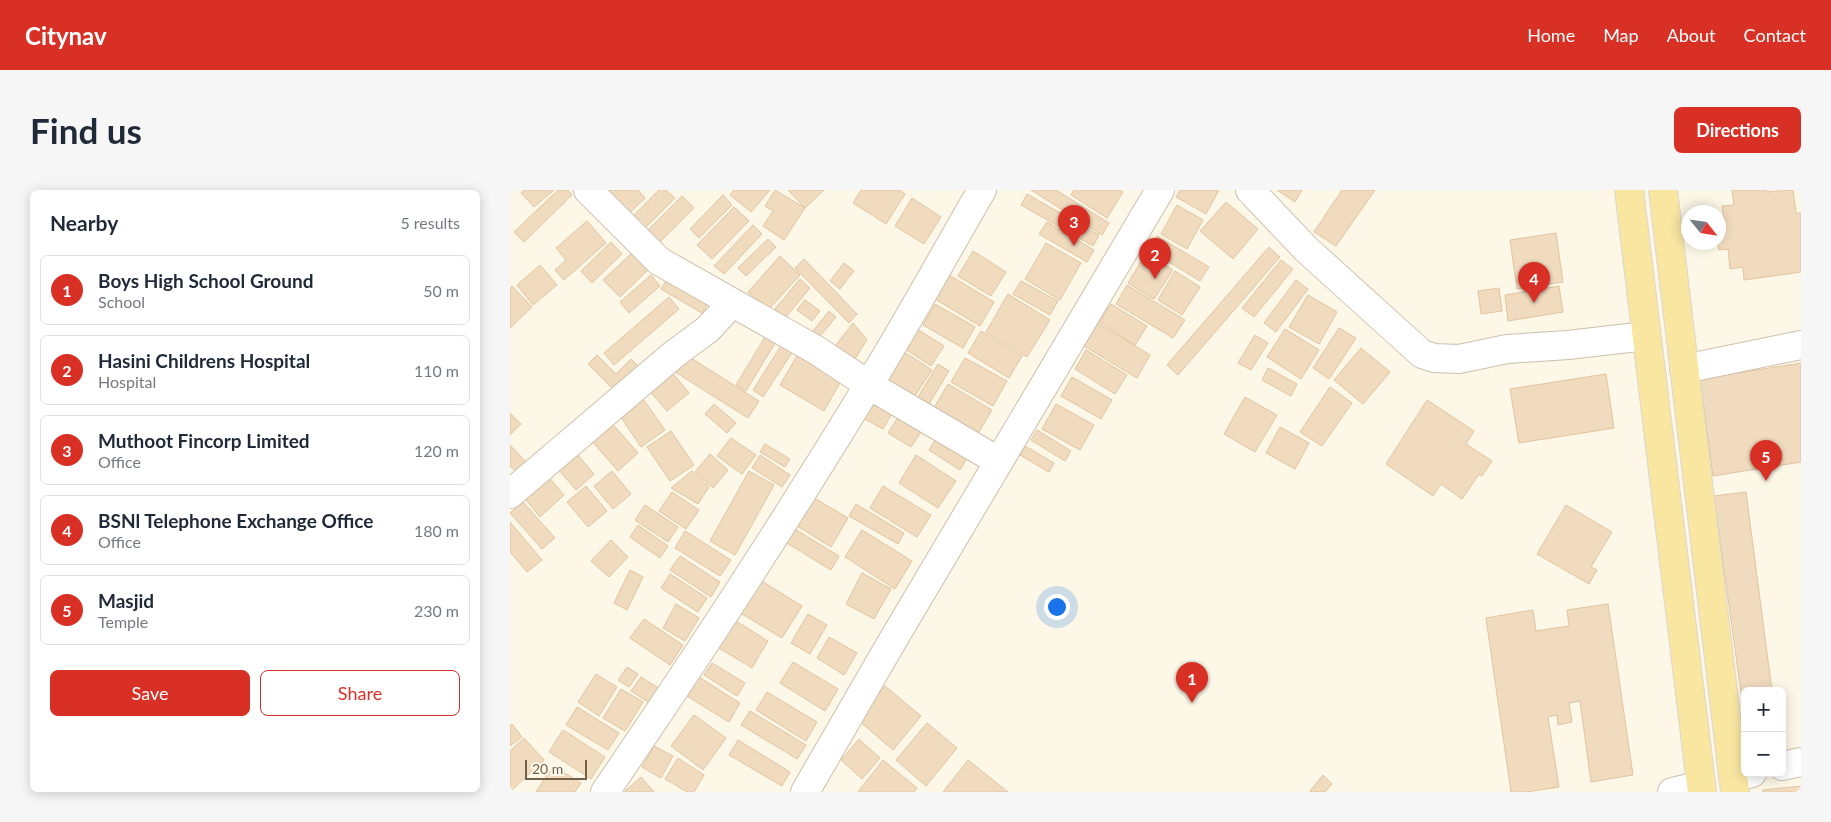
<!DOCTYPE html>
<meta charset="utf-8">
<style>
:root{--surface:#fff;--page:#f6f6f7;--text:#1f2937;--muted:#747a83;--line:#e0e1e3;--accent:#d93025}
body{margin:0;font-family:Lato,sans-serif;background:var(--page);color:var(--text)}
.controls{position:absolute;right:15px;bottom:15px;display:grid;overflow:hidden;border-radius:8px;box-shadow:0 2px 12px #0003}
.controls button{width:45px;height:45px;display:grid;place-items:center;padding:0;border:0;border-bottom:1px solid var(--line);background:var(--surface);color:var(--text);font:25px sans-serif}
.compass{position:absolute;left:1171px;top:15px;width:45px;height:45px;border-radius:50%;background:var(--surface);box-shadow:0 2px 12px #0003;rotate:120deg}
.scale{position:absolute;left:15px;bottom:12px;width:62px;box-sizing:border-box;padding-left:5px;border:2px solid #74614c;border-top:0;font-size:14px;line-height:18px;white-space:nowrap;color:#74614c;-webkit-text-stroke:4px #fefaec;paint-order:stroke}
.you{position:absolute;left:546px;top:416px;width:18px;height:18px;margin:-12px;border:4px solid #fff;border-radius:50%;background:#1a73e8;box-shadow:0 0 0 8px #1a73e833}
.badge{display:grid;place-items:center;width:32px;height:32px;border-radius:50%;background:var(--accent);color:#fff;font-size:16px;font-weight:700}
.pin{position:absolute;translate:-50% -41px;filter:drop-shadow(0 1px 2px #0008)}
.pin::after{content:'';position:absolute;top:26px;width:18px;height:15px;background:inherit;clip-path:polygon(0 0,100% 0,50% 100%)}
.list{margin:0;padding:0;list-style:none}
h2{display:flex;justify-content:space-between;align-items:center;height:65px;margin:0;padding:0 20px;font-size:21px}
h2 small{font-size:16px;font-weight:400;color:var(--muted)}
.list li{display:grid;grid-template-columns:32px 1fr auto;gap:15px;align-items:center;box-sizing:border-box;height:70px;margin:0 10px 10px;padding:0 10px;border:1px solid var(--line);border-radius:8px}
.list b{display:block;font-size:19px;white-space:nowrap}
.list p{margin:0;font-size:16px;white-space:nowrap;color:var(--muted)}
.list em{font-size:16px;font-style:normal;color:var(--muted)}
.actions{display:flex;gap:10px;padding:15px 20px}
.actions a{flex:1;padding:11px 0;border:1px solid var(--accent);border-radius:8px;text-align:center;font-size:18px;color:var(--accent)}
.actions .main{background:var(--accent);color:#fff}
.map{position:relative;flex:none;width:1291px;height:602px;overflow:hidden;border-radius:8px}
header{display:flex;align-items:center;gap:30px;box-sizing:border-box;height:70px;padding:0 25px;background:var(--accent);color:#fff}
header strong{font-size:24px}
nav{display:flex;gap:28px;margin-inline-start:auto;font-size:18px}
.intro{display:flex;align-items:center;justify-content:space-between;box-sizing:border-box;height:120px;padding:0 30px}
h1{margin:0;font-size:35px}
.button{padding:12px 22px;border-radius:8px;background:var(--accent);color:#fff;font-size:18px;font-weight:700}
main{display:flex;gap:30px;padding:0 30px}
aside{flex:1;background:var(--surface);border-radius:8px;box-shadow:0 2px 12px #0003}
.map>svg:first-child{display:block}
.building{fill:#f0dbbf;stroke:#e2c4a0}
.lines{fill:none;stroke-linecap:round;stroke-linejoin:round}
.minor-casing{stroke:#cdc0ad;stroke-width:30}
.major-casing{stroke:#dbd6d0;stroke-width:30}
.minor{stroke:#fff;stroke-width:28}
.major{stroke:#f8e6a1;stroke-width:28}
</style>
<header>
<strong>Citynav</strong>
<nav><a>Home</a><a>Map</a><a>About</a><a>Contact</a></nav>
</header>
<div class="intro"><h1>Find us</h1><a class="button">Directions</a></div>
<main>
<aside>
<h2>Nearby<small>5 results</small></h2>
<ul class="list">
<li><span class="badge">1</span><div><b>Boys High School Ground</b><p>School</p></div><em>50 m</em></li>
<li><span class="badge">2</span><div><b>Hasini Childrens Hospital</b><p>Hospital</p></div><em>110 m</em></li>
<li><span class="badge">3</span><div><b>Muthoot Fincorp Limited</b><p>Office</p></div><em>120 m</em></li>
<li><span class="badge">4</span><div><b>BSNl Telephone Exchange Office</b><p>Office</p></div><em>180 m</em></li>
<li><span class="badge">5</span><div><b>Masjid</b><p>Temple</p></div><em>230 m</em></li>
</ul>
<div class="actions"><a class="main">Save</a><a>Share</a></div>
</aside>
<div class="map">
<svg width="1291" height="602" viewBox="0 0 1291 602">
<rect width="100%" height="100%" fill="#fcf7e6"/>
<path class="building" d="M14,0H44L24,17L11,3Z
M48,0H58L62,5L14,52L4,42Z
M100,0H128L135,8L117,25L96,3Z
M149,0H156L165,8L130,43L118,31Z
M224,0H260L241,22L220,5Z
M265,0L295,18L274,50L253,36L263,21L255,16Z
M278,0H314L295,18Z
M351,0H390L395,4L376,34L343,13Z
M521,0H546L599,33L592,45Z
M564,0H611L613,2L597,28L561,5Z
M670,0H709L696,24L666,7Z
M767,0H792L785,12Z
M832,0H865L826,56L804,42Z
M1222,0H1256V2L1283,0L1286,23H1291V82L1234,90L1233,77L1220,79L1218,59L1209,60L1207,52L1208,38L1215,37L1212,16L1224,15Z
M517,4L589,45L583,56L511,15Z
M213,5L222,15L189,48L180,39Z
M172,6L184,18L145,57L133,45Z
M402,8L431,27L414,54L385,36Z
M716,12L748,39L723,69L690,41Z
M667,15L693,30L677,59L651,44Z
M224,17L239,31L202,69L187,55Z
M77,31L96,53L54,90L45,80L56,70L46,58Z
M537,32L584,60L577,72L529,44Z
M243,35L252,44L214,84L204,76Z
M1046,43L1053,92L1007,99L1000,50Z
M647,46L699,77L690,91L639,60Z
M258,49L266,57L236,86L228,78Z
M101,52L112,64L82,93L71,81Z
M536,53L571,73L550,110L515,89Z
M759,57L770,67L668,185L657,175Z
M463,61L496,82L481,106L448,86Z
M122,63L138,80L110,107L93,90Z
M636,63L663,80L644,109L618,93Z
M270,66L290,85L258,120L238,102Z
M294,69L347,124L339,133L285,78Z
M771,70L783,79L744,127L732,118Z
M334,73L344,81L330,99L320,91Z
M30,75L47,95L23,115L7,95Z
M665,81L690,97L672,125L648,110Z
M141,85L150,96L119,123L110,112Z
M439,85L484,112L470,136L425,109Z
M159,86L200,110L192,123L151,99Z
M290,89L300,98L275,128L265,119Z
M786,90L798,99L766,142L754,133Z
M511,91L548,111L540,125L503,104Z
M617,95L675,130L663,148L606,114Z
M2,96L22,117L0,138V99Z
M1049,96L1053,122L998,131L995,105Z
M989,98L992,121L971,124L968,101Z
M498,104L540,130L517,167L476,142Z
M798,105L827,122L809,154L779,137Z
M159,107L169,119L104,175L94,163Z
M295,110L310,121L302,131L287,120Z
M425,114L465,137L453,158L413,135Z
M601,114L637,136L625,155L589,132Z
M319,121L326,127L306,151L299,146Z
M343,133L357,150L345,169L325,156Z
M587,133L640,165L627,188L574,156Z
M404,137L434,156L421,176L391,156Z
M829,138L846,148L819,189L803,178Z
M775,139L809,160L791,189L757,167Z
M471,141L512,166L499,188L458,163Z
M745,145L758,153L741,180L728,173Z
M255,147L265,153L236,201L226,195Z
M274,151L285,158L253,207L243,200Z
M851,158L880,182L853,214L824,190Z
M291,159L335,184L314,221L270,195Z
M391,160L422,180L402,210L371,190Z
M576,160L617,185L605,204L565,179Z
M173,163L249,211L238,228L162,180Z
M87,165L106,184L121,169L131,179L107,203L78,174Z
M455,168L497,191L483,216L441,192Z
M1291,173V272L1203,286L1190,189Z
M428,174L439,181L416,219L405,212Z
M758,178L787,194L781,206L752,190Z
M159,179L179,203L157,221L137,198Z
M1096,184L1104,238L1009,253L1000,199Z
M562,187L602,210L591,229L551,206Z
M438,194L482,220L463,252L419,226Z
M820,197L842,213L812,256L790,242Z
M363,202L387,215L373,239L349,226Z
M131,206L155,240L131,257L108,223Z
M735,207L767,225L745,262L714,244Z
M917,210L964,241L956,254L982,271L972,286L969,284L952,309L931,294L923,306L876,274Z
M204,214L226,233L217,243L195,224Z
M546,214L584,235L570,260L532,239Z
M394,218L417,233L401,257L378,243Z
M0,223L11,234L0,245Z
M99,230L128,263L108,281L79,248Z
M770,237L799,253L785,279L756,263Z
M527,240L561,261L555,271L521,250Z
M161,241L184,275L160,291L137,257Z
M431,241L462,260L450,280L419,260Z
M221,248L246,265L232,284L207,266Z
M255,254L280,269L275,277L250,262Z
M0,255L16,272L6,282L0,276Z
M515,256L544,273L539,282L510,265Z
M67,264L84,284L66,300L48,279Z
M200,264L218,280L203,298L185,282Z
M250,265L280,285L272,297L242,278Z
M406,265L446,291L428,318L389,293Z
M102,281L121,304L103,319L84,296Z
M182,281L199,297L188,314L161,298Z
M239,281L264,295L225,365L200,351Z
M37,285L54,305L30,327L13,306Z
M76,296L97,321L78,337L57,312Z
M373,296L421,325L407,347L360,318Z
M162,302L189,320L176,339L149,321Z
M1236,302L1262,501H1235V532L1204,306Z
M301,306L338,328L321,357L284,334Z
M13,312L45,348L32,359L0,323Z
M346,314L394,343L388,354L339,326Z
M135,315L168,337L158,352L125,330Z
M1056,315L1102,342L1081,377L1087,380L1079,394L1027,364Z
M0,332L32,370L17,382L0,362Z
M128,335L158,356L150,368L120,347Z
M283,338L329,366L321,380L275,352Z
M352,340L402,371L385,399L335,367Z
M175,341L221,370L210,386L165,358Z
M101,350L118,367L99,387L81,371Z
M170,366L210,392L201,407L160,380Z
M120,380L133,387L117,420L104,413Z
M352,383L381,399L364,429L336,414Z
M160,384L197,408L188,422L151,398Z
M247,388L292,416L272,448L227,421Z
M166,414L189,428L175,451L153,438Z
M1098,414L1123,585L1081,592L1070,511L1059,513L1062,532L1048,535L1047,525L1038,527L1049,597L1016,602H1001L976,428L1023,420L1026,441L1059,436L1057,420Z
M298,424L317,435L300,464L281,453Z
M221,428L258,451L242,478L204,455Z
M134,429L173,455L160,475L120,448Z
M319,447L347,463L334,485L307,468Z
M283,472L328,499L315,521L270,493Z
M202,473L235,493L227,506L194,485Z
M117,477L128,484L119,497L108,490Z
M86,484L107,497L89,526L68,512Z
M184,484L230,513L219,532L172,503Z
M131,487L150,499L141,514L121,501Z
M375,496L411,526L383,560L347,529Z
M111,499L133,512L115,541L93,528Z
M257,502L307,532L296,551L246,520Z
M67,517L109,543L98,560L56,535Z
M240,521L296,555L287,569L231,535Z
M184,525L216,548L193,580L161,556Z
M417,533L447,558L416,596L386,570Z
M2,534L12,547L0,556V536Z
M53,540L95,567L81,589L39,562Z
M14,548L34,570L0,602V561Z
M349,549L370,568L352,589L331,570Z
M228,550L280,582L272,596L219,565Z
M144,556L163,566L151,588L132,577Z
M168,568L194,585L184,602H177L155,589Z
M373,570L407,598L404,602H348Z
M458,570L498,602H433Z
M43,576L71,593L65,602H26Z
M813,585L822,594L815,602H801L800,601Z
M131,587L144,602H114Z
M1291,596V602H1253V600Z"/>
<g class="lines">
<defs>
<path id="minor" d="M78,0L149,71L306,160L359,195L488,271
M740,0L796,59L912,164L924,168L949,169L997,159L1058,155L1136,146
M1174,179L1291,155
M0,304L163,165L198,139L222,113
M1272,576L1291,572
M1223,588L1242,583
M95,602C186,469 274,334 358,196C398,132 434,65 472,0
M295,602L380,455L650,0
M1162,602L1191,595"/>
<path id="major" d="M1119,0L1192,602
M1153,0L1225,602"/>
</defs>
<use href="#minor" class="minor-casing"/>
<use href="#major" class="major-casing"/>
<use href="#minor" class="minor"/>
<use href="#major" class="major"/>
</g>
</svg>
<div class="controls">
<button>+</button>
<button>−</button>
</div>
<svg class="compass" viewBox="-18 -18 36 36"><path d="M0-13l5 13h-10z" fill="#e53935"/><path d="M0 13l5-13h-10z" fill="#747a83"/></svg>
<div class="scale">20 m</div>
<div class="you"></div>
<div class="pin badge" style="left:682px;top:513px">1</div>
<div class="pin badge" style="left:645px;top:89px">2</div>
<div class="pin badge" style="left:564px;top:56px">3</div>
<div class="pin badge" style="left:1024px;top:113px">4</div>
<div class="pin badge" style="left:1256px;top:291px">5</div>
</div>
</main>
